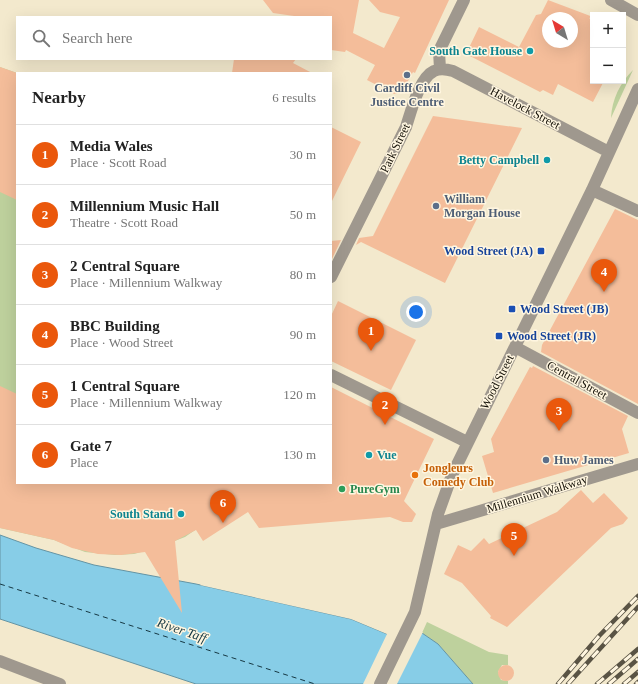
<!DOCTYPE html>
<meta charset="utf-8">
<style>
:root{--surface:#fff;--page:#f2f2f2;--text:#222;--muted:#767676;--line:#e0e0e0;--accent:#ea580c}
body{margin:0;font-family:"Times New Roman",serif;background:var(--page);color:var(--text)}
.controls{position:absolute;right:12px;top:12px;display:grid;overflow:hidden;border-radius:0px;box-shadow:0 4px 16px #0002}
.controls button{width:36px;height:36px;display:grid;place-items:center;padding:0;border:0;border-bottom:1px solid var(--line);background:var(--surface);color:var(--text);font:20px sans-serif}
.compass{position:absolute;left:542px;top:12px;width:36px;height:36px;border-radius:50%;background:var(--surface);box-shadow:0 4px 16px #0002;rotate:322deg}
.you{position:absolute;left:416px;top:312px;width:14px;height:14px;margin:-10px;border:3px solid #fff;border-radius:50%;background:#1a73e8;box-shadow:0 0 0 6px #1a73e833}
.badge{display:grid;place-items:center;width:26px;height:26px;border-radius:50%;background:var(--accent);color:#fff;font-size:13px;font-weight:700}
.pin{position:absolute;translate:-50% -33px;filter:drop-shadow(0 1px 2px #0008)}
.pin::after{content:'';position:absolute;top:21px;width:14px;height:12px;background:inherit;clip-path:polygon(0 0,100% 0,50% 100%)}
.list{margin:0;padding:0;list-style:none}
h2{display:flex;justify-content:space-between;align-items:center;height:52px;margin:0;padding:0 16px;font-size:17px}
h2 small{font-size:13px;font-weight:400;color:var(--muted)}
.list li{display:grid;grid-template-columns:26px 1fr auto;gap:12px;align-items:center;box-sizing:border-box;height:60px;padding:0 16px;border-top:1px solid var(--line)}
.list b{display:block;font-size:15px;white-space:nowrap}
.list p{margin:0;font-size:13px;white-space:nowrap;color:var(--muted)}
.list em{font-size:13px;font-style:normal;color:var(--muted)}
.icon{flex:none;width:22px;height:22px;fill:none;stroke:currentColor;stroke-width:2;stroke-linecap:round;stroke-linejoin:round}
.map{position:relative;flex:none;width:638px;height:684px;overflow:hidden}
.search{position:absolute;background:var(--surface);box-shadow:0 4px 16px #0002;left:16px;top:16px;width:316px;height:44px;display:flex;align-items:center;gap:10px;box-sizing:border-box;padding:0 14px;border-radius:0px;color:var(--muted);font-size:15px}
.panel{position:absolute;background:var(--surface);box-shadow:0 4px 16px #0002;left:16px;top:72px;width:316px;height:412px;border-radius:0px}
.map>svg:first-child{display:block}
.green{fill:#bed19d}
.water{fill:#87cde7;stroke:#6494a4}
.pier{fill:#f3e9cd}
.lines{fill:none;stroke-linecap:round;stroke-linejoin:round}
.ferry{stroke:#163843;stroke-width:1;stroke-dasharray:5 4;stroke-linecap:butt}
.building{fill:#f4bd9a;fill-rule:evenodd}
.minor{stroke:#9f988e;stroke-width:12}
.rail-casing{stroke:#595344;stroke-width:4.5}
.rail{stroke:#fff6e0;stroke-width:3;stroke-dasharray:9;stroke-linecap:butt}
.culture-dot{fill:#0f9aa8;stroke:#fff6e0;stroke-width:1.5}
.service-dot{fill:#5c6f8a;stroke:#fff6e0;stroke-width:1.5}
.transit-dot{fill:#1a4fb4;stroke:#fff6e0;stroke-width:1.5}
.food-dot{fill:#e8710a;stroke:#fff6e0;stroke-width:1.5}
.leisure-dot{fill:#2e9e5b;stroke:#fff6e0;stroke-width:1.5}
.labels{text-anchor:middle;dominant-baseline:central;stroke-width:3;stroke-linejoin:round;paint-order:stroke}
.culture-label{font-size:12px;font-weight:bold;fill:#0d838f;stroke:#fff6e0;text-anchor:end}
.service-label{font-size:12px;font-weight:bold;fill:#4e5e75;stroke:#fff6e0;text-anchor:start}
.street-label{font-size:12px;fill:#141007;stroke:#fff6e0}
.transit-label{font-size:12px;font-weight:bold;fill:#164399;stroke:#fff6e0;text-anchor:start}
.food-label{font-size:12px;font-weight:bold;fill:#c56008;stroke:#fff6e0;text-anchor:start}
.leisure-label{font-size:12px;font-weight:bold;fill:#27864d;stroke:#fff6e0;text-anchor:start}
.water-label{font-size:13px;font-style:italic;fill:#163843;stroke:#fff6e0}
</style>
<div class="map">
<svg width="638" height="684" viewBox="0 0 638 684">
<rect width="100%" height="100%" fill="#f3e9cd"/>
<path class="green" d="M0,67L17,73V483L198,528L185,537L159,547L134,554L115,555L85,552L54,540L0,528Z
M633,70L611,118C612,99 620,83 633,70Z
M427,622L489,652L508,655V665H502L498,672L501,680L508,681V684H473L438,644L422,633Z"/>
<path class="water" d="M0,535L36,548L94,565L196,584L351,619L387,634L388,633H422L438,644L473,684H196L0,619Z"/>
<path class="pier" d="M202,583L351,617L386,632H423L397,684H363L387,634L351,619L200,585Z"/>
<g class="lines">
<path class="ferry" d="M0,584L315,684"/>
</g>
<path class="building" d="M263,0H359L353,33L384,48L400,17L380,12L369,0H449L415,73L413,72L402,92L394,94L367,80L375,65L346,50L345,52L331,50V17H301L273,13Z
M548,0L593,17L589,18L593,21V81H604L593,102L558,84L553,95L543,90L540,92L466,54L479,27L519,47L536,15L541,14ZM548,18H572V42H548Z
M234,59H296L293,63L312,73H232Z
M0,67L17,73V200L0,192Z
M433,116L522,128L445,283L361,242L356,245L359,238L373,236Z
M331,127L361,142L331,203Z
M615,209L638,220V404L541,352L542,345Z
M341,240L332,259H331V241Z
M338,301L416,340L391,390L331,361V316Z
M533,366L628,416L622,429L629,453L493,493L482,456L494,452L491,439L530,367L532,368Z
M0,386L17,394V483H331V387L434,439L404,501L416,514L412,522H403L390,517L259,528L248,512L203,541L196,530L175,541L182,613L145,552L121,555L98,554L72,548L54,540L0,528Z
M581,490L593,503L604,493L628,518L623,524L611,528L507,627L490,618L491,616L462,583L444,574L458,545L471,551L484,538L489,544L557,512Z
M498 673a8 8 0 1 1 16 0a8 8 0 1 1-16 0Z"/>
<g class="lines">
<path class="minor" d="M611,0L638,15
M440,69L439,51L464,0
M592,190L638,211
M331,277L406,127C411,112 419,78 434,71C440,68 446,69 453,71L609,152
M515,347L638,413
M331,375L467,442
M436,524L638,464
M0,661L60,684
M380,684L415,612L438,514L452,475L592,190L638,89"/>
<defs>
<path id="rail" d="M558,684L599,636L638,596
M568,684L638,607
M597,684L638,649
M609,684L638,659
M624,684L638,672
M636,684L638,682"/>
</defs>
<use href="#rail" class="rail-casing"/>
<use href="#rail" class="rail"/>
</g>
<g class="culture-dot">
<circle cx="530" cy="51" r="4"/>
<circle cx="547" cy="160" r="4"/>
<circle cx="369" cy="455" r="4"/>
<circle cx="181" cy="514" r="4"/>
</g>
<g class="service-dot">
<circle cx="407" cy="75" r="4"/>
<circle cx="436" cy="206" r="4"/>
<circle cx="546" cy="460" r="4"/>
</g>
<g class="transit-dot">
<rect x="537" y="247" width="8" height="8" rx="2"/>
<rect x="508" y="305" width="8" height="8" rx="2"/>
<rect x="495" y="332" width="8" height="8" rx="2"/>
</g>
<circle class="food-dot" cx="415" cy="475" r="4"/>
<circle class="leisure-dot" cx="342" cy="489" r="4"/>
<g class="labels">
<g class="culture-label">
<text x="522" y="51">South Gate House</text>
<text x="539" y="160">Betty Campbell</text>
<text x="377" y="455" text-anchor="start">Vue</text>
<text x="173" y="514">South Stand</text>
</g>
<g class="service-label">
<text x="407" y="88" text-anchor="middle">Cardiff Civil<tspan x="407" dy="14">Justice Centre</tspan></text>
<text x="444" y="199">William<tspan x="444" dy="14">Morgan House</tspan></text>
<text x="554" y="460">Huw James</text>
</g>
<g class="street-label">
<text transform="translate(525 108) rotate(28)">Havelock Street</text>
<text transform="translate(395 148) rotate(-64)">Park Street</text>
<text transform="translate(577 380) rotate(29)">Central Street</text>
<text transform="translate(497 382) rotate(-63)">Wood Street</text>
<text transform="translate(537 494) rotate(-17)">Millennium Walkway</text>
</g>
<g class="transit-label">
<text x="533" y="251" text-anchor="end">Wood Street (JA)</text>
<text x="520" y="309">Wood Street (JB)</text>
<text x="507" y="336">Wood Street (JR)</text>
</g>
<g class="food-label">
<text x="423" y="468">Jongleurs<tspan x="423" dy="14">Comedy Club</tspan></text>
</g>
<g class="leisure-label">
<text x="350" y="489">PureGym</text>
</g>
<g class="water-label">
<text transform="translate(182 630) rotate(19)">River Taff</text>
</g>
</g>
</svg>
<div class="controls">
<button>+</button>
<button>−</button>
</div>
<svg class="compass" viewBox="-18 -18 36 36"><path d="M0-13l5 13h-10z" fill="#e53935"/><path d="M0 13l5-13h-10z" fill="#767676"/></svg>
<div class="you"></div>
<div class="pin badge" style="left:371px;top:351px">1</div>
<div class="pin badge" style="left:385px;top:425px">2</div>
<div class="pin badge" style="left:559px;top:431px">3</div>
<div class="pin badge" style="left:604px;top:292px">4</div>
<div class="pin badge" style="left:514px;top:556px">5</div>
<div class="pin badge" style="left:223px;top:523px">6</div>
<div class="search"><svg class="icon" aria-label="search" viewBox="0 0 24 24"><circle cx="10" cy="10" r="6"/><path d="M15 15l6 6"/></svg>Search here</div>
<section class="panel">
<h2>Nearby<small>6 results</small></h2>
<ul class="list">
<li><span class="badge">1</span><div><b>Media Wales</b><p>Place · Scott Road</p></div><em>30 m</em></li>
<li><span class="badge">2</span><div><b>Millennium Music Hall</b><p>Theatre · Scott Road</p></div><em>50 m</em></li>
<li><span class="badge">3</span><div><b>2 Central Square</b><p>Place · Millennium Walkway</p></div><em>80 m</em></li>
<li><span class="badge">4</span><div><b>BBC Building</b><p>Place · Wood Street</p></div><em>90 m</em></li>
<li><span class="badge">5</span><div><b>1 Central Square</b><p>Place · Millennium Walkway</p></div><em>120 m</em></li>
<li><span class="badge">6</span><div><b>Gate 7</b><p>Place</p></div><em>130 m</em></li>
</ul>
</section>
</div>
